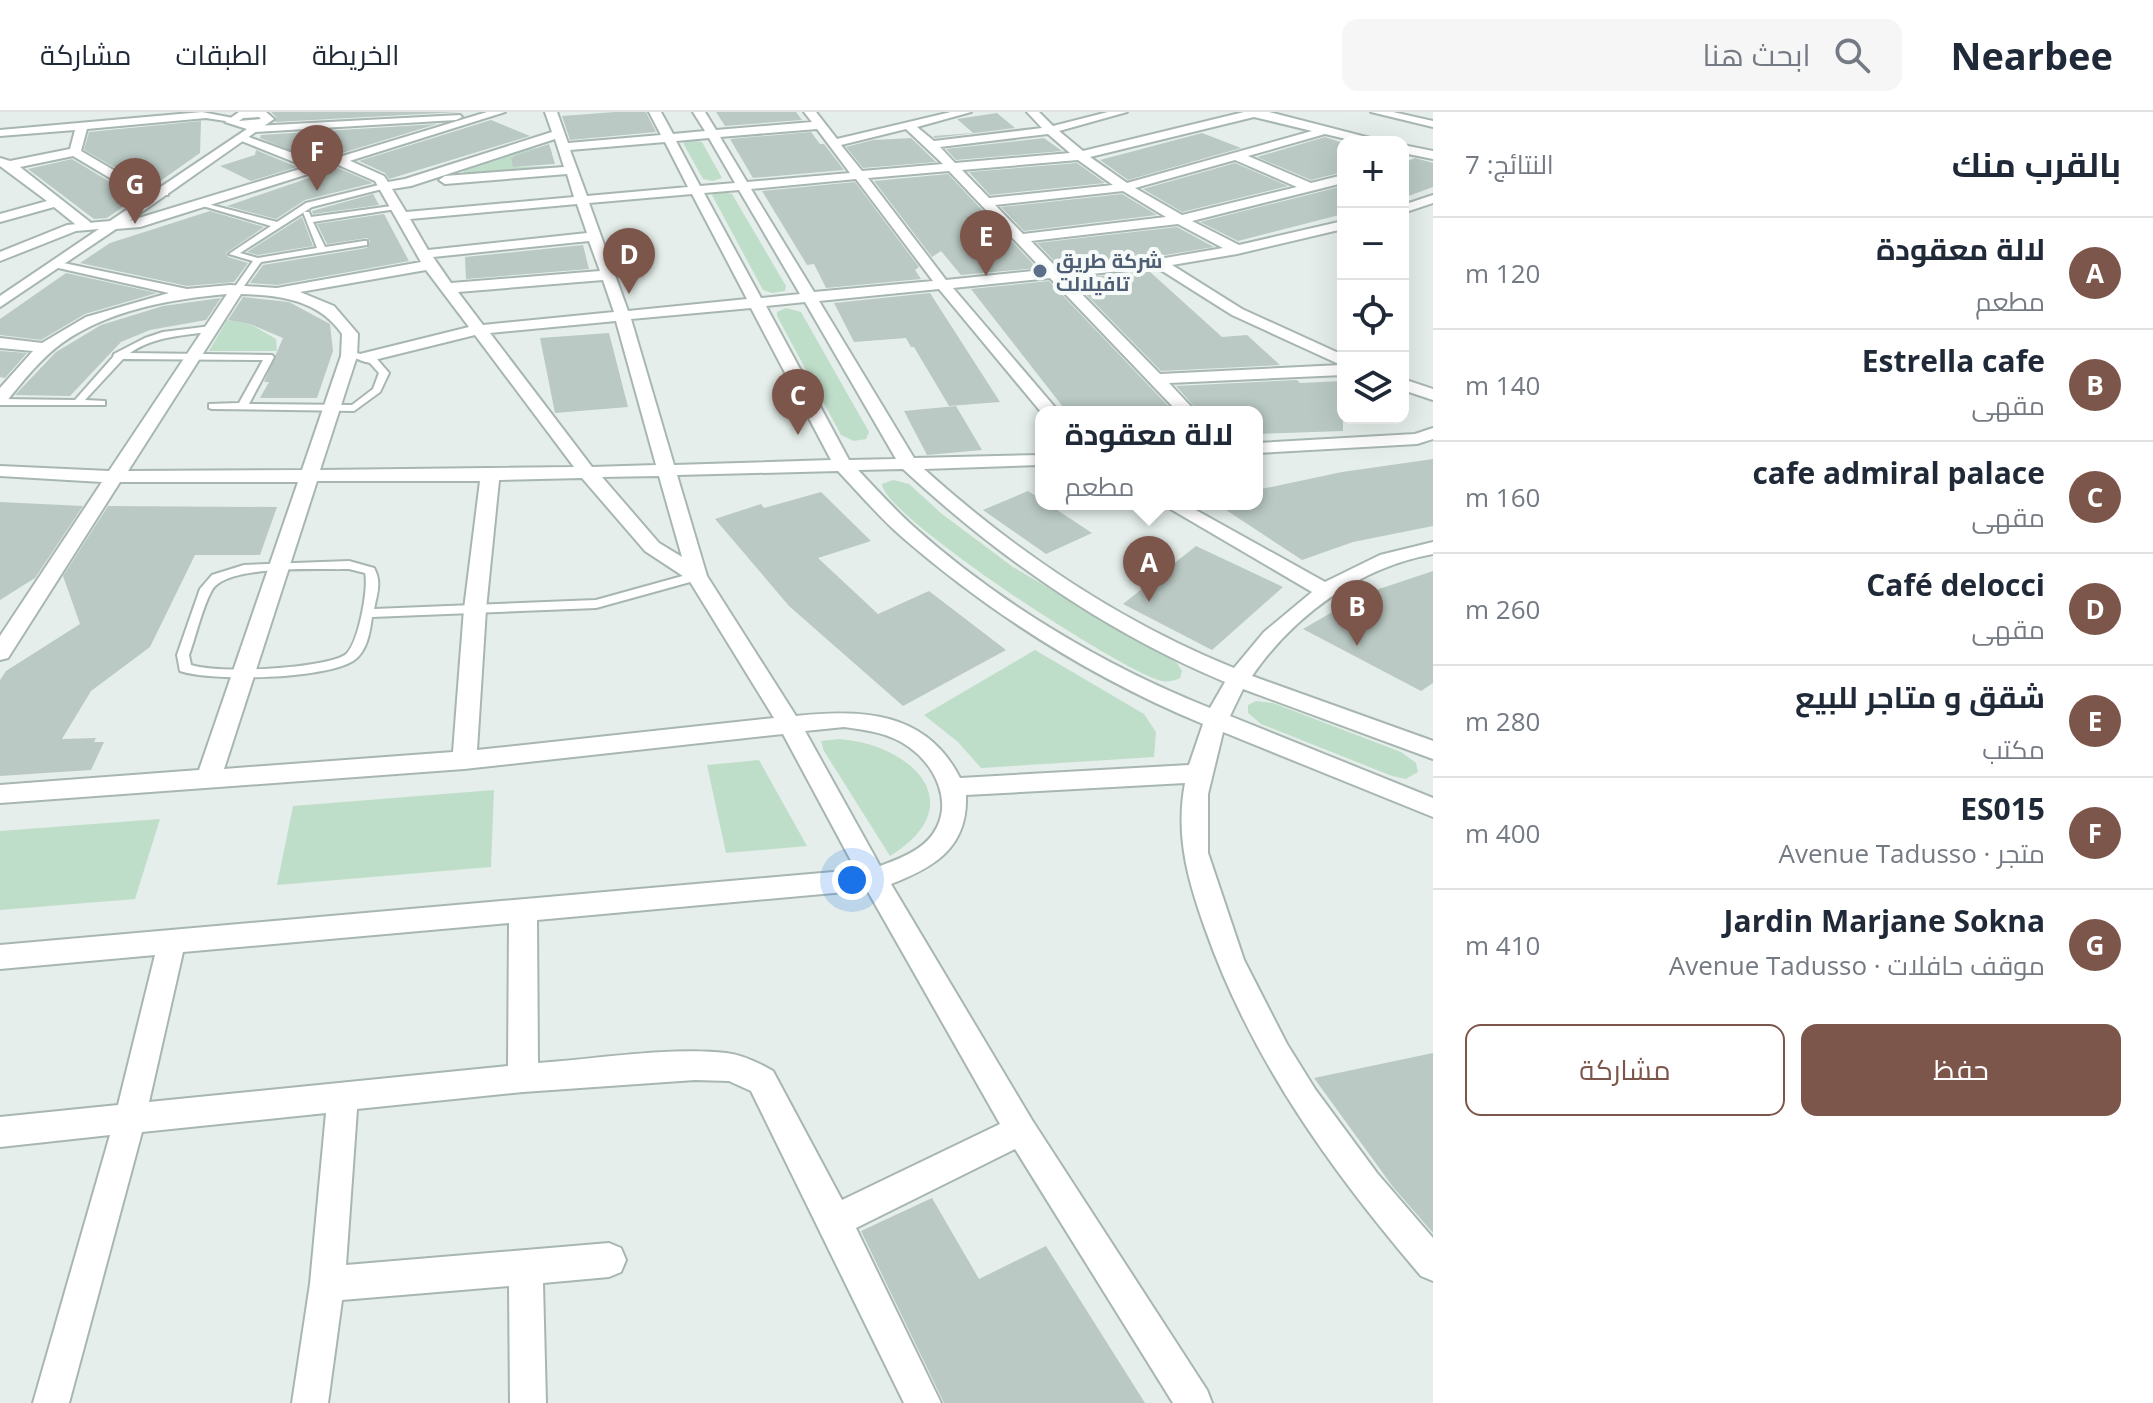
<!DOCTYPE html>
<html lang="ar">
<meta charset="utf-8">
<style>
:root{--surface:#fff;--page:#f6f6f7;--text:#1f2937;--muted:#747a83;--line:#e0e1e3;--accent:#7c564b}
body{margin:0;font-family:"Open Sans",Cairo,sans-serif;background:var(--page);color:var(--text);direction:rtl}
.controls{position:absolute;right:24px;top:24px;display:grid;overflow:hidden;border-radius:16px;box-shadow:0 8px 32px #0002}
.controls button{width:72px;height:72px;display:grid;place-items:center;padding:0;border:0;border-bottom:2px solid var(--line);background:var(--surface);color:var(--text);font:40px sans-serif}
.you{position:absolute;left:852px;top:768px;width:28px;height:28px;margin:-20px;border:6px solid #fff;border-radius:50%;background:#1a73e8;box-shadow:0 0 0 12px #1a73e833}
.badge{display:grid;place-items:center;width:52px;height:52px;border-radius:50%;background:var(--accent);color:#fff;font-size:26px;font-weight:700}
.pin{position:absolute;translate:-50% -66px;filter:drop-shadow(0 2px 4px #0008)}
.pin::after{content:'';position:absolute;top:42px;width:28px;height:24px;background:inherit;clip-path:polygon(0 0,100% 0,50% 100%)}
.popup{position:absolute;left:1035px;top:294px;width:228px;height:104px;box-sizing:border-box;display:grid;place-content:center;border-radius:16px;background:var(--surface);filter:drop-shadow(0 2px 6px #0005);font-size:26px;white-space:nowrap;color:var(--muted)}
.popup b{font-size:30px;color:var(--text)}
.popup::after{content:'';position:absolute;left:50%;top:100%;margin-left:-16px;border:16px solid transparent;border-top-color:var(--surface)}
.list{margin:0;padding:0;list-style:none}
h2{display:flex;justify-content:space-between;align-items:center;height:104px;margin:0;padding:0 32px;font-size:34px}
h2 small{font-size:26px;font-weight:400;color:var(--muted)}
.list li{display:grid;grid-template-columns:52px 1fr auto;gap:24px;align-items:center;box-sizing:border-box;height:112px;padding:0 32px;border-top:2px solid var(--line)}
.list b{display:block;font-size:30px;white-space:nowrap}
.list p{margin:0;font-size:26px;white-space:nowrap;color:var(--muted)}
.list em{font-size:26px;font-style:normal;color:var(--muted)}
.actions{display:flex;gap:16px;padding:24px 32px}
.actions a{flex:1;padding:18px 0;border:2px solid var(--accent);border-radius:16px;text-align:center;font-size:28px;color:var(--accent)}
.actions .main{background:var(--accent);color:#fff}
.icon{flex:none;width:44px;height:44px;fill:none;stroke:currentColor;stroke-width:2;stroke-linecap:round;stroke-linejoin:round}
.map{position:relative;flex:none;width:1433px;height:1291px;overflow:hidden;direction:ltr}
header{display:flex;align-items:center;gap:48px;box-sizing:border-box;height:112px;padding:0 40px;background:var(--surface);border-bottom:2px solid var(--line)}
header strong{font-size:38px}
nav{display:flex;gap:44px;margin-inline-start:auto;font-size:28px}
.search{width:560px;height:72px;background:var(--page);display:flex;align-items:center;gap:20px;box-sizing:border-box;padding:0 28px;border-radius:16px;color:var(--muted);font-size:30px}
main{display:flex}
aside{flex:1;background:var(--surface)}
.map>svg:first-child{display:block}
.green{fill:#bfdec9}
.building{fill:#bac9c4}
.lines{fill:none;stroke-linecap:round;stroke-linejoin:round}
.service-casing{stroke:#a8b6b2;stroke-width:4}
.minor-casing{stroke:#a8b6b2;stroke-width:4}
.tertiary-casing{stroke:#a8b6b2;stroke-width:4}
.service{fill:#fff;fill-rule:evenodd}
.minor{fill:#fff;fill-rule:evenodd}
.tertiary{fill:#fff;fill-rule:evenodd}
.service-dot{fill:#5c6f8a;stroke:#f6faf8;stroke-width:3}
.labels{text-anchor:middle;dominant-baseline:central;stroke-width:8;stroke-linejoin:round;paint-order:stroke}
.far-service-label{font-size:20px;font-weight:bold;fill:#4e5e75;stroke:#f6faf8;text-anchor:start}
</style>
<header>
<strong>Nearbee</strong>
<div class="search"><svg class="icon" aria-label="search" viewBox="0 0 24 24"><circle cx="10" cy="10" r="6"/><path d="M15 15l6 6"/></svg>ابحث هنا</div>
<nav><a>الخريطة</a><a>الطبقات</a><a>مشاركة</a></nav>
</header>
<main>
<aside>
<h2>بالقرب منك<small>النتائج: 7</small></h2>
<ul class="list">
<li><span class="badge">A</span><div><b>لالة معقودة</b><p>مطعم</p></div><em>120 m</em></li>
<li><span class="badge">B</span><div><b>Estrella cafe</b><p>مقهى</p></div><em>140 m</em></li>
<li><span class="badge">C</span><div><b>cafe admiral palace</b><p>مقهى</p></div><em>160 m</em></li>
<li><span class="badge">D</span><div><b>Café delocci</b><p>مقهى</p></div><em>260 m</em></li>
<li><span class="badge">E</span><div><b>شقق و متاجر للبيع</b><p>مكتب</p></div><em>280 m</em></li>
<li><span class="badge">F</span><div><b>ES015</b><p>متجر · Avenue Tadusso</p></div><em>400 m</em></li>
<li><span class="badge">G</span><div><b>Jardin Marjane Sokna</b><p>موقف حافلات · Avenue Tadusso</p></div><em>410 m</em></li>
</ul>
<div class="actions"><a class="main">حفظ</a><a>مشاركة</a></div>
</aside>
<div class="map">
<svg width="1433" height="1291" viewBox="0 0 1433 1291">
<rect width="100%" height="100%" fill="#e5eeea"/>
<path class="green" d="M690,28L702,30L722,66L713,69L703,67L683,31Z
M550,35L552,41L511,44L514,55L556,54L464,61L463,58L528,37Z
M719,79L732,82L786,174L785,179L772,181L763,178L712,83Z
M786,196L801,200L869,320L866,327L854,329L841,323L777,204V200Z
M227,208L250,212L276,227L277,239H209Z
M893,368L909,372L942,402L1013,455L1177,551L1182,559L1180,566C1174,569 1169,570 1162,569C1123,561 883,404 882,372Z
M1035,538L1144,602L1156,620L1154,645L981,656L958,630L924,603Z
M1256,589L1273,591L1401,640L1416,651L1418,660L1406,667L1392,664L1261,612L1248,601V593Z
M840,627C913,633 973,693 890,744L824,639L821,629Z
M759,648L807,734L726,741L707,653Z
M494,678L491,755L277,773L293,694Z
M160,707L135,787L0,798V719Z"/>
<path class="building" d="M271,0H460L275,10L276,5Z
M615,0H646L656,20L570,28L562,4Z
M716,0H796L802,8L725,14Z
M997,1L1015,16L935,26L933,24L973,21L957,7Z
M491,8L530,24L389,67L385,61L359,49Z
M201,9L200,41L156,72L140,70L84,38L89,20Z
M437,12L316,49L260,26L261,23Z
M811,20L820,32H824L844,58L753,66L730,27Z
M1202,21L1241,36L1128,68L1100,48Z
M1325,25L1343,31V60L1311,68L1257,45Z
M911,26L936,50L863,56L846,35L873,28Z
M1044,26L1062,39L956,48L946,37Z
M549,32L555,52L513,55L511,45Z
M256,38L297,55L251,69L220,54L255,43Z
M1415,46L1433,51V75L1403,86V51Z
M72,47L130,82L140,83L107,106L94,107L28,57Z
M1077,51L1105,71L990,83L969,60Z
M1235,51L1288,74L1182,100L1143,77Z
M338,56L373,71L305,88L276,107L227,94Z
M948,62L1037,156L961,163L941,139L932,145L874,69Z
M855,70L919,155L915,158L921,167L826,176L814,152L807,153L762,79Z
M1343,74V102L1238,129L1200,110Z
M373,82L379,93L313,102L312,99Z
M1122,82L1157,103L1024,119L1001,95Z
M210,99L264,115L226,141L228,145L248,151L234,170L187,174L80,151L110,131Z
M384,102L409,149L277,173L250,171L263,153L367,136L370,129L367,126L327,132L317,112Z
M302,105L313,134L258,143L247,140Z
M1177,115L1214,135L1159,144L1059,154L1037,131Z
M583,133L589,157L466,167L465,145Z
M1149,159L1222,225L1247,223L1280,253L1161,259L1071,167Z
M66,161L157,181L85,202L41,228L0,223V207Z
M1049,169L1174,300H1067L971,177Z
M930,181L1000,290L949,294L914,235H911L906,226L854,230L834,191Z
M243,185L289,190L330,212L333,239L317,286H260L269,270H264L283,226L250,212L228,208Z
M221,186L206,208L150,218L121,230L70,284L15,283L56,240L101,213L163,194Z
M609,221L628,295L555,301L540,226Z
M0,239L27,241L5,266L0,265Z
M1297,268L1300,271L1343,269V319L1257,322V300H1199L1176,274Z
M956,294L982,338L927,343L904,299Z
M1433,347V414L1353,430L1302,448L1217,392H1257V378L1342,360Z
M1028,379L1041,387V392H1048L1092,421L1046,442L983,398Z
M821,380L871,429L818,446L878,502L929,479L1006,538L903,594L789,494L715,407L761,392L764,396Z
M0,390L83,394L35,466L0,488Z
M108,394L277,395L260,443H195L150,535L91,579L62,627L96,626L94,630H104L91,658L0,664V568L6,559L80,512L63,464Z
M1196,434L1283,475L1212,538L1123,492Z
M1433,459V571L1421,579L1303,517L1334,499L1341,502L1348,491L1361,483Z
M1433,941V1121L1393,1075L1314,966Z
M932,1086L979,1167L1046,1134L1145,1291H944L861,1119Z"/>
<g class="lines">
<defs>
<path id="service" d="M383,72H386V76L312,95L240,141L258,146L317,136L303,100H309L311,105L399,93L400,95L396,97L313,110L325,135L364,129H367V133L261,150L239,181L236,182L232,179L253,149L229,142L271,114L196,92L200,90L277,110L306,91Z
M211,214L215,217L214,219C184,224 156,223 130,241L272,243L274,245L249,292L352,293L373,277L379,261L370,251L354,246L352,244L357,241L377,247L389,261L380,280L354,299L212,297L209,296V292L239,291L263,248L123,247L85,288L105,289V293H0V287L75,288L113,245L114,242L145,226L163,220Z
M349,449L374,456C382,470 377,482 374,497L596,488L697,460L703,464L701,467L596,496L372,505C370,520 367,540 353,549C324,567 213,570 180,559L177,543L200,477L212,463L244,453ZM349,457L365,461C369,476 358,534 345,543C322,557 217,562 191,553L189,543C196,524 202,496 212,478C227,452 319,458 349,457Z"/>
<path id="minor" d="M202,0L238,7L232,10L206,6L87,17L81,39L139,73L168,77V83L132,79L73,44L20,55L90,110V116H80L54,95L0,110V102L47,89L0,54V46L10,49L70,37L75,18L0,24V18Z
M545,0H557L568,31L661,23L649,0H661L673,22L705,19L693,0H705L716,18L812,10L804,0H816L837,27L951,0H971L917,15L934,29L1042,16L1027,0H1039L1053,14L1108,0H1127L1059,19L1083,39L1244,0H1269L1378,28L1380,30H1359L1325,22L1248,44L1311,71L1343,63V71L1192,109L1239,133L1343,109V117L1237,142L1172,153L1242,197L1343,243V263L1169,271L1196,300H1178L1050,166L953,176L1059,300H1041L939,177L819,189L914,346L1041,343V353L924,357C1015,439 1120,510 1234,556L1264,520L1312,480L1162,392H1185L1325,470L1380,443L1433,430V442C1360,455 1294,503 1252,564L1433,629V647L1243,577L1230,604L1433,686V705L1223,620L1208,682V741L1244,848L1287,932L1315,977L1377,1061L1433,1126V1169L1421,1164C1332,1060 1252,949 1206,819C1188,769 1175,724 1185,671L966,683C968,736 934,755 891,772L1032,1008L1207,1278L1212,1291H1173L1015,1037L856,1116L941,1291H904L751,979L729,969L695,968L523,980L357,997L346,1153L609,1131L621,1136L626,1148L621,1160L609,1165L543,1171L546,1291H510L509,1174L342,1188L328,1291H292L310,1172L326,1001L142,1020L69,1291H33L110,1023L0,1035V1005L118,993L155,843L0,857V833L856,758L783,622L464,657L0,691V673L199,658L298,370H120L8,546L0,548V524L102,370L0,364V354L109,359L227,182C171,187 108,198 62,231C40,247 23,269 6,290L0,291V276L33,239L0,236V226L42,231L86,205L169,181L54,155V149L187,177L230,173L277,176L421,150L375,69L336,52V46H344L384,64L388,70L405,67L552,20ZM1254,5L1312,19L1127,71L1090,45ZM817,17L850,61L747,70L720,25ZM906,17L943,52L862,59L841,33ZM1048,22L1070,41L955,51L940,35ZM709,26L735,71L700,74L676,29ZM555,27L564,55L445,64L439,68L445,72L567,62L574,85L406,100L392,77L411,74ZM665,30L688,75L587,84L570,38ZM1078,48L1113,73L989,86L962,58ZM1235,48L1297,75L1182,103L1135,76ZM949,59L1043,158L946,168L868,66ZM856,67L933,169L814,180L751,77ZM739,78L800,182L761,186L704,81ZM1123,79L1166,105L1023,122L995,93ZM692,82L747,187L628,199L589,91ZM577,92L587,121L428,138L410,107ZM1178,112L1223,136L1159,147L1058,157L1031,129ZM589,129L600,159L451,171L433,145ZM1156,155L1232,203L1341,253L1160,262L1065,165ZM426,158L469,215L360,242V248L366,250L475,223L574,355L320,358L357,244L358,222L334,194L300,180ZM603,168L614,200L483,213L458,180ZM241,182C280,183 319,188 342,222L341,244L302,358L128,359ZM805,190L896,347L849,348L766,194ZM751,196L831,348L674,353L631,207ZM616,209L656,353L592,355L490,221ZM903,357C998,445 1105,520 1225,570L1210,596C1104,554 999,491 914,415C894,397 876,377 858,358ZM838,359C859,381 879,405 902,425C991,502 1094,567 1203,612L1189,653L960,666C926,599 862,597 796,604L707,464L677,363ZM659,364L682,445L659,431L602,365ZM582,366L645,439L689,468L774,606L477,638L486,497L499,368ZM317,369H480L464,497L453,640L224,657ZM844,615C867,618 890,621 909,635C936,654 954,692 933,722C921,739 899,747 880,754L805,619ZM867,778L1000,1012L842,1088L773,959C759,951 743,943 726,941C669,935 597,947 538,951L537,808ZM509,811L508,954L149,990L183,840Z
M1371,0H1393L1433,9V15Z
M460,3L462,5L456,8L255,20L249,17L255,14Z
M243,23L312,48L314,51L304,54L239,28L237,26Z
M1403,33L1433,39V47L1403,41Z
M1433,83V91L1403,101V93Z
M1403,267L1433,277V288L1403,278Z
M1433,316V327L1417,332L1257,341V331L1415,322Z"/>
<path id="tertiary" d="M239,0H266L274,7L129,109L487,0H505L140,115L116,117L0,195V184L99,117L76,119L0,149V140L67,113L110,109L247,17L225,10ZM243,6L259,5L261,7L239,9Z"/>
</defs>
<use href="#service" class="service-casing"/>
<use href="#minor" class="minor-casing"/>
<use href="#tertiary" class="tertiary-casing"/>
<use href="#service" class="service"/>
<use href="#minor" class="minor"/>
<use href="#tertiary" class="tertiary"/>
</g>
<circle class="service-dot" cx="1040" cy="159" r="8"/>
<g class="labels">
<g class="far-service-label">
<text x="1056" y="148">شركة طريق<tspan x="1056" dy="23">تافيلالت</tspan></text>
</g>
</g>
</svg>
<div class="controls">
<button>+</button>
<button>−</button>
<button><svg class="icon" aria-label="locate" viewBox="0 0 24 24"><circle cx="12" cy="12" r="6"/><path d="M12 2v4M12 18v4M2 12h4M18 12h4"/></svg></button>
<button><svg class="icon" aria-label="layers" viewBox="0 0 24 24"><path d="M12 4l9 5-9 5-9-5zM3 14l9 5 9-5"/></svg></button>
</div>
<div class="you"></div>
<div class="pin badge" style="left:1149px;top:490px">A</div>
<div class="popup"><b>لالة معقودة</b>مطعم</div>
<div class="pin badge" style="left:1357px;top:534px">B</div>
<div class="pin badge" style="left:798px;top:323px">C</div>
<div class="pin badge" style="left:629px;top:182px">D</div>
<div class="pin badge" style="left:986px;top:164px">E</div>
<div class="pin badge" style="left:317px;top:79px">F</div>
<div class="pin badge" style="left:135px;top:112px">G</div>
</div>
</main>
